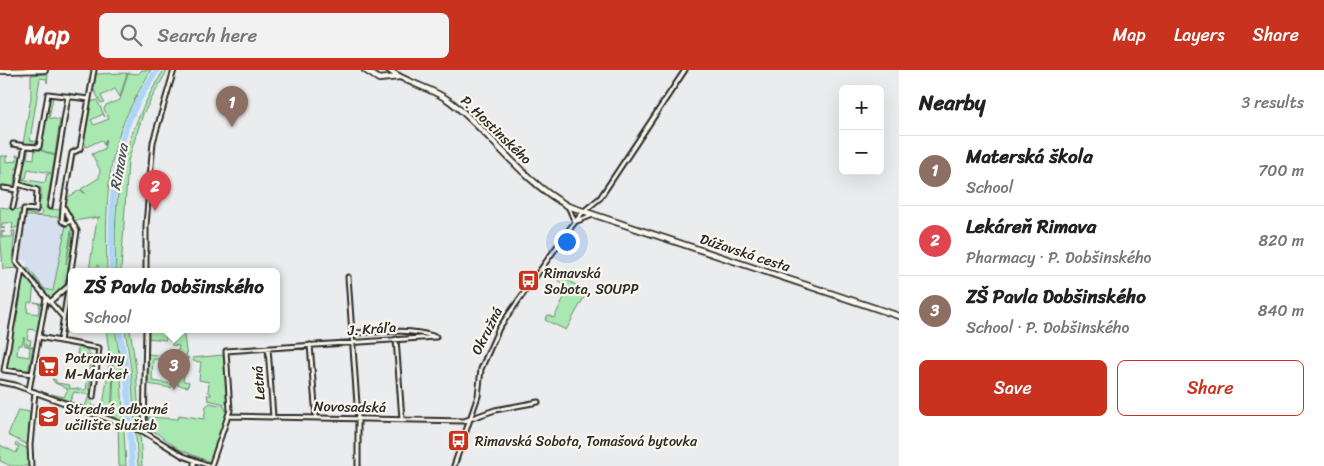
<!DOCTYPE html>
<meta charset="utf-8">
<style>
:root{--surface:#fff;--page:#f2f2f2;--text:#222;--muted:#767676;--line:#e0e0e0;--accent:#c8321e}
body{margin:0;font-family:Sriracha,sans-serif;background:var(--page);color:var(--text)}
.controls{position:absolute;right:15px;top:15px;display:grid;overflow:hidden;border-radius:8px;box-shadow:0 5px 20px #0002}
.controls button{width:45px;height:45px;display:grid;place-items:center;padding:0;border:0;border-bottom:1px solid var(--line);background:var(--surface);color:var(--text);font:25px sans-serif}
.you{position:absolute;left:566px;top:171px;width:18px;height:18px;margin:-12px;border:4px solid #fff;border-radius:50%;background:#1a73e8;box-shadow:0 0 0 8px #1a73e833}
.badge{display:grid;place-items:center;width:32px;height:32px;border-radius:50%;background:var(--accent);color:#fff;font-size:16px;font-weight:700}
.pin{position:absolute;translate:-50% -41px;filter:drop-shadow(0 1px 2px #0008)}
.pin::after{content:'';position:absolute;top:26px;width:18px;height:15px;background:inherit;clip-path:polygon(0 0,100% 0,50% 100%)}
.popup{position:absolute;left:68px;top:198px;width:212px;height:65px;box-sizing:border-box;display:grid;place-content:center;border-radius:8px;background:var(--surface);filter:drop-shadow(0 1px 4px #0005);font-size:16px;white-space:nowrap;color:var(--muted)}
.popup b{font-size:19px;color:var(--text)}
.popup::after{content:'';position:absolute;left:50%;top:100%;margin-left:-10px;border:10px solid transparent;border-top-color:var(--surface)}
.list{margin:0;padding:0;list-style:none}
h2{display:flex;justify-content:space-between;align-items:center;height:65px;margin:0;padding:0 20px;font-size:21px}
h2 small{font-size:16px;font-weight:400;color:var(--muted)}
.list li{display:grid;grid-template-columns:32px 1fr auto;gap:15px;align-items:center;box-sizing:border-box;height:70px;padding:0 20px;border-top:1px solid var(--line)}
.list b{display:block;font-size:19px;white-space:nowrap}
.list p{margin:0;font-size:16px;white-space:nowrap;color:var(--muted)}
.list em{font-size:16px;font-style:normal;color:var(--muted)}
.actions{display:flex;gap:10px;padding:15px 20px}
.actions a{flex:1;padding:11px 0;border:1px solid var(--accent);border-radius:8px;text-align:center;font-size:18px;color:var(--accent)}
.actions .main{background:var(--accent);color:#fff}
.icon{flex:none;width:28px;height:28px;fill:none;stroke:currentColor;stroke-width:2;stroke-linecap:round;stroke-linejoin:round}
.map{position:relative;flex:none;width:899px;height:396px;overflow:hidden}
header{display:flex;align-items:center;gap:30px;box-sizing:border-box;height:70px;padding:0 25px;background:var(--accent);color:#fff}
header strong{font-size:24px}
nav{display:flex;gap:28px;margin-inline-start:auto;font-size:18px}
.search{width:350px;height:45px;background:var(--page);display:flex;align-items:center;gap:12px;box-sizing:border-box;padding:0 18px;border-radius:8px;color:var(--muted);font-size:19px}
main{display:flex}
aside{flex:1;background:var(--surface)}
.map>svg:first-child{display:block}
.built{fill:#d6dfee}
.green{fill:#a9e9b1;stroke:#6a8a6e}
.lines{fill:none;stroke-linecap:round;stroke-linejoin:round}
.river{stroke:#add5f8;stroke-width:6}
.street-casing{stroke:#2b2b2b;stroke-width:7}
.secondary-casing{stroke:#2b2b2b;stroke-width:8}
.street{stroke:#fbf7ec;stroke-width:3}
.secondary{stroke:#fbf7ec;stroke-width:4.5}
.labels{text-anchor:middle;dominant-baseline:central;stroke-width:4.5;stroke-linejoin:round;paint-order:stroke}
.street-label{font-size:14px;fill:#2b2b2b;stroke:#fbf7ec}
.poi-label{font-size:14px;fill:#2b2b2b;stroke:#fbf7ec;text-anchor:start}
.water-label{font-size:15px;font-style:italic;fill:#4c565e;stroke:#fbf7ec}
</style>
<header>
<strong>Map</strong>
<div class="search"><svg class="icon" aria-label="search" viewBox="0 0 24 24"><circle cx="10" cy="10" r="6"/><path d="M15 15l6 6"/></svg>Search here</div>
<nav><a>Map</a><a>Layers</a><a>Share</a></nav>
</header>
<main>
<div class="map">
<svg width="899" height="396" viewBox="0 0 899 396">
<rect width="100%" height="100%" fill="#eaeced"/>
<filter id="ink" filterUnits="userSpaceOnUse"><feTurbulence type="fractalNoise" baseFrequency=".02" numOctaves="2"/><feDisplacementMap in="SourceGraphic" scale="10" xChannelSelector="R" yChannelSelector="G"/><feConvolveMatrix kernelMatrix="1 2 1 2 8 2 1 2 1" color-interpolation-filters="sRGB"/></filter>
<g filter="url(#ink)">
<path class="built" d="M24,148H55L66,155L53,220L46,218L26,198L27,191L20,190Z"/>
<path class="green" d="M142,0H151C140,19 129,38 121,59C105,102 106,156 107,201H99L98,195L96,198L98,201H89L97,149L100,147L73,151L64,134L67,132L65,129L80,120L86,124L81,119L99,108L100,100L92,84L104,79L106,69L104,75L101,70L86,77L84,71L91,32L97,30L105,47L103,44L91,50L94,55L109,49L104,39L106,35L120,30L128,3L138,4Z
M164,0L167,1L143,44L128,91L121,201H116C112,125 122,65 164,0Z
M127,3L120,27L115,19L101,26L104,32L101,33L93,18L96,4Z
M48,4L47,13V9L40,8L30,70L36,72L38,68L37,75L23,74L31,27V5Z
M50,27H53L49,48L60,50L55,85L41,80L47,44L50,41H48Z
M27,77H29L27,88L34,89L35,78L55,86L52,103L28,99L26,108H21Z
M16,85L22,86L20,99L15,98L14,118L0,117V86H9L6,87V92L17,91Z
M47,104H52L46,138L51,139L52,134V139L59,140L61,136L59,147L25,146V143L41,146L42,140L37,139V131L41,130V118L22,114L21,109L45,113Z
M0,137L22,140L20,156L12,159L13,153H2V158H5L0,159Z
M69,153L72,155L66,194L73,157L76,162L74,163L65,216L51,230L27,202L28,198L45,219L53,221L66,155Z
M0,161L5,162H2V167H13L12,161H15L12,190L19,198L3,199Z
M547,197L587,222L566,260L545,250L548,245L554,248L556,244L568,219L545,199Z
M25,205L34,213L32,232H28L27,242L38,244L40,234L34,232L44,234L39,261L29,259L27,269L31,270L30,275L24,273V267L22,275H18L17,285L29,287L30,277L24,275L33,277L28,303L6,298L13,253H16L21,225L18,224L22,206Z
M106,259H115L120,289L126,396H119L118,349L112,347L114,302L110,284L113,302L111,346L102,342L110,290Z
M125,259H130L136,299L142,396H138L131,299Z
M149,259H183L187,288H189L186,290L183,311L189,312L188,317L177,315L178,309L172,308L174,297L178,298L179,293L173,292L174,281H178L179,276L171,275L174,272L169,270V268L173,269L174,264L166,263V270L148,268Z
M79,275L84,276L94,289L89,319L93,321L90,328L93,336L99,337L102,333L100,343L85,337L89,325L74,322L70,331L51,324L64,327L68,319L55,313L52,309L56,310V313L70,315L69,318L86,320L91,286L77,284Z
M148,284L166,286L167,289L171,290L153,289L152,311L172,314L171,318L148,314Z
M223,285L227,328L225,334L208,330L207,325H211V323L208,322L209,312L199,310L201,292L193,291L192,288Z
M210,333L224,336L228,346L210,392L179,379L148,357V347L178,349L179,345L204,349L206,336Z
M18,340L30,342L28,375L8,365Z
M16,373L28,379L29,396H11L0,391V375L16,383L19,377L15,375Z"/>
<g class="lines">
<path class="river" d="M112,201C111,155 111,105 125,61C132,39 145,19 157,0
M119,259L127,304L132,396"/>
<defs>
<path id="street" d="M13,74L25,76
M3,118L17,120
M568,136L575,152
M13,137L18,114
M50,137L68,26
M63,137L62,151L66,153L71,151
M577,151L593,145
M22,200L4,300L32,304
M146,201V155L153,72L174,0
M348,207L358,348V396
M50,232L68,216
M63,247L16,192L24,139L36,140L37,120L18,114L25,76L39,77L48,24L89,29
M353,263C380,262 407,258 433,266
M39,267L60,271
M396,269L402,349
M310,275L316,347
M268,278L273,347
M0,312L15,315L144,362L183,386L210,396
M29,320L46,228
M93,327L99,278L60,271L77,161L63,136L72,83L80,79L94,0
M229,346L464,351L495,340L538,332
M144,362L146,259
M194,390V396
M31,396L30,375L35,322
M211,396L230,340L226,281L436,267
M454,396L478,326L481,299L499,258L568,161L583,142L600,128L685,0"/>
<path id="secondary" d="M365,0L379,9L399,7
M389,0C407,14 432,17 451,32C492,64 521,110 568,136L899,246
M0,1L45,0"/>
</defs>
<use href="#street" class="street-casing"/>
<use href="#secondary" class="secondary-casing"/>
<use href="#street" class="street"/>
<use href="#secondary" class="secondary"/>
</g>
</g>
<defs>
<symbol id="bus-square" viewBox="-11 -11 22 22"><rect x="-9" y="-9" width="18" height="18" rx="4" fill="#c8321e" stroke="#fbf7ec"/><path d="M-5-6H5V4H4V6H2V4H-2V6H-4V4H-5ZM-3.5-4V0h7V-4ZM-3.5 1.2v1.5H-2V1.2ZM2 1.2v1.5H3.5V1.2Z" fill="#fff"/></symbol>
<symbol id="supermarket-square" viewBox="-11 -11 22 22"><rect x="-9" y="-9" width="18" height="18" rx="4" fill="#c8321e" stroke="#fbf7ec"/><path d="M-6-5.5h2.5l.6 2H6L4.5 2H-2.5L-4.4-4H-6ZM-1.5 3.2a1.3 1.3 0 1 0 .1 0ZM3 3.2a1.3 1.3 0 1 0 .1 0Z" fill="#fff"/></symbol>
<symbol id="school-square" viewBox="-11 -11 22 22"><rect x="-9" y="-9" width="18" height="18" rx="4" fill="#c8321e" stroke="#fbf7ec"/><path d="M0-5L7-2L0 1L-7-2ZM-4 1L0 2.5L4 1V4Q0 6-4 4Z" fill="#fff"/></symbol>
</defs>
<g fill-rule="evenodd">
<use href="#bus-square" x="516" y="198" width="25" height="25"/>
<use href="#supermarket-square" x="36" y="284" width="25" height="25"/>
<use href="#school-square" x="36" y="334" width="25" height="25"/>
<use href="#bus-square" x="446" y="358" width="25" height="25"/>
</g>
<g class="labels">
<g class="street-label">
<text transform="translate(496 60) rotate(44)">P. Hostinského</text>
<text transform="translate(745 183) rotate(18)">Dúžavská cesta</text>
<text transform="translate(372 259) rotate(-4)">J. Kráľa</text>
<text transform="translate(487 261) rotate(-63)">Okružná</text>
<text transform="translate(259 313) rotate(-94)">Letná</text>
<text transform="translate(350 337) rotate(1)">Novosadská</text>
</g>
<g class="poi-label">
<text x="544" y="203">Rimavská<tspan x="544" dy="16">Sobota, SOUPP</tspan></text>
<text x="65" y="288">Potraviny<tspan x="65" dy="16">M-Market</tspan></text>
<text x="65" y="339">Stredné odborné<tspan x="65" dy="16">učilište služieb</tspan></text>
<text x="475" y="371">Rimavská Sobota, Tomašová bytovka</text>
</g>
<g class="water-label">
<text transform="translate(119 97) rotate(-80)">Rimava</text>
</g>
</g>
</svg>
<div class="controls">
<button>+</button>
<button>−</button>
</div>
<div class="you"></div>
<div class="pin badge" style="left:232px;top:57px;background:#8d6e63">1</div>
<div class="pin badge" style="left:155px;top:141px;background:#e0444e">2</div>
<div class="pin badge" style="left:174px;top:320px;background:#8d6e63">3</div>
<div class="popup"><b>ZŠ Pavla Dobšinského</b>School</div>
</div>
<aside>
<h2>Nearby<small>3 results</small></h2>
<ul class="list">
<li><span class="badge" style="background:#8d6e63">1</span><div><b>Materská škola</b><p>School</p></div><em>700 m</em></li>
<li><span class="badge" style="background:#e0444e">2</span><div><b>Lekáreň Rimava</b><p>Pharmacy · P. Dobšinského</p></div><em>820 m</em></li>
<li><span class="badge" style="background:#8d6e63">3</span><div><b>ZŠ Pavla Dobšinského</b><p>School · P. Dobšinského</p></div><em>840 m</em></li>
</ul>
<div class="actions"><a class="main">Save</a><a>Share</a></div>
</aside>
</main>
